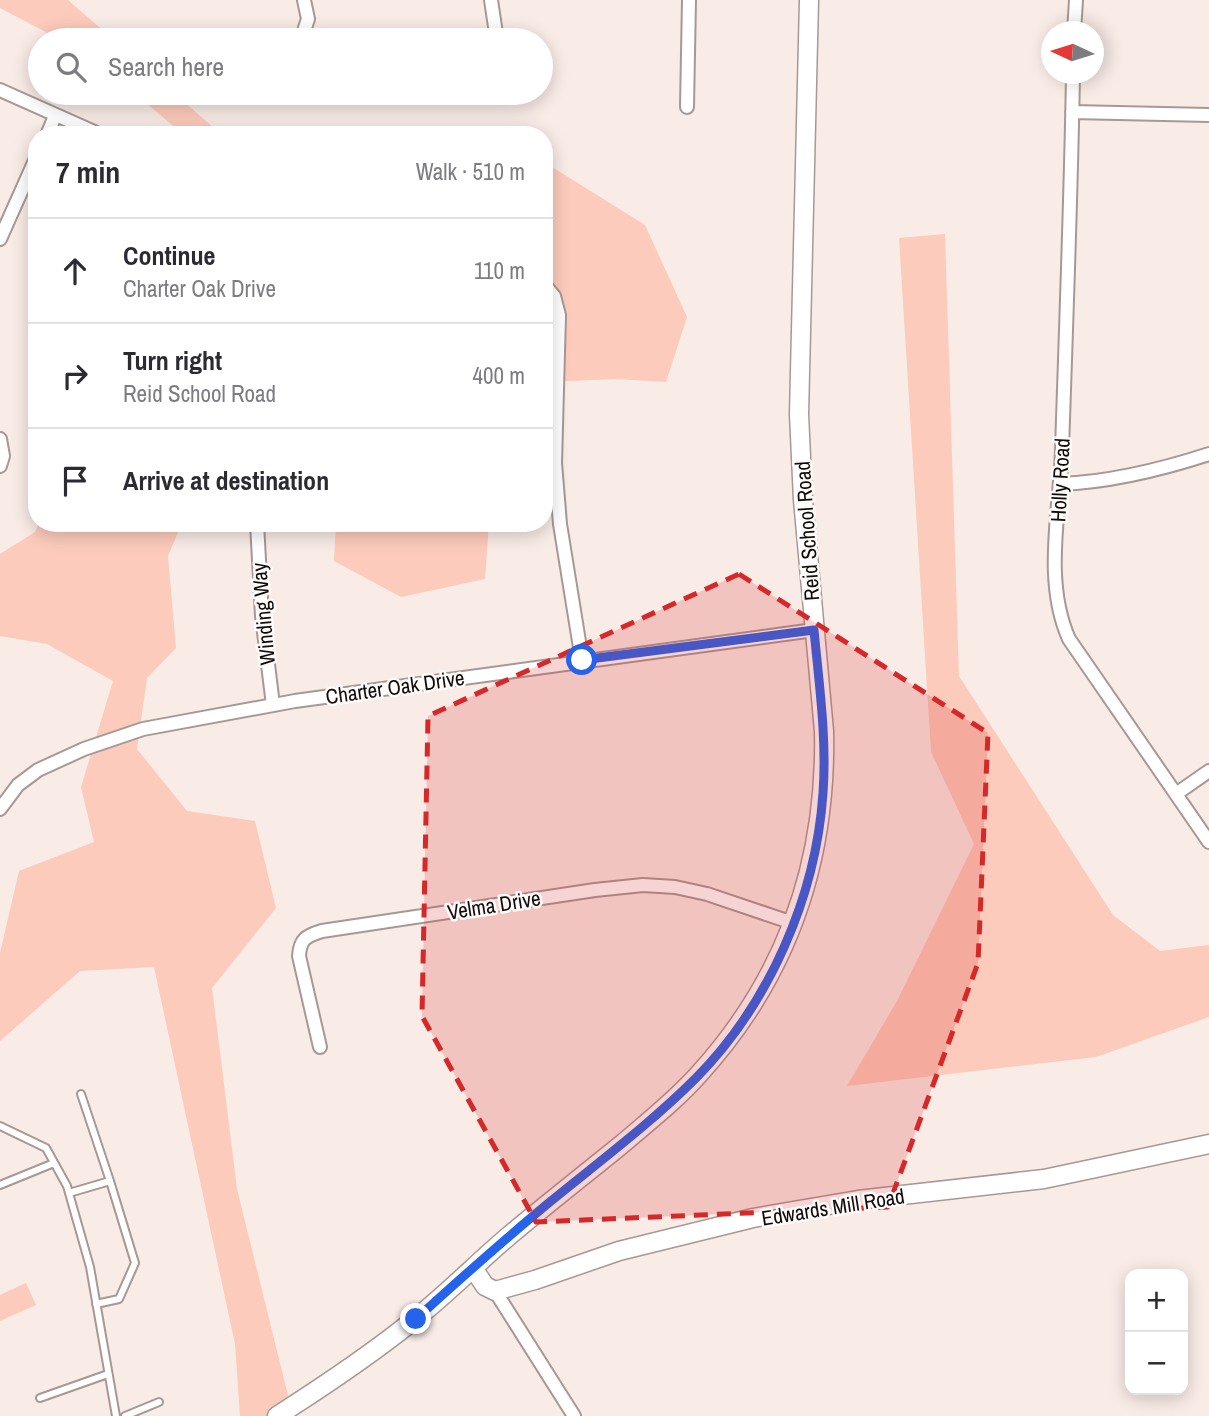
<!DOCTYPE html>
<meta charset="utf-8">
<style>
:root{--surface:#fff;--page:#f2f2f3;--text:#2b2b33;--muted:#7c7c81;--line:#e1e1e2}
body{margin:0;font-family:"Archivo Narrow",sans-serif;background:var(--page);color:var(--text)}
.controls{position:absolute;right:21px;bottom:21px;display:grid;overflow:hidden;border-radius:14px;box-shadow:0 4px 18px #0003}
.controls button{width:63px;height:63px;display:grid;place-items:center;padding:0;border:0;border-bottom:2px solid var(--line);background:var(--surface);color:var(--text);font:35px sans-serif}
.compass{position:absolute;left:1041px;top:21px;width:63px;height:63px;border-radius:50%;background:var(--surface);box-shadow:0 4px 18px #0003;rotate:274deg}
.stop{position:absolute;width:21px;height:21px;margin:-16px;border:5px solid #2563eb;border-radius:50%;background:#fff}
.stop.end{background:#2563eb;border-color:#fff;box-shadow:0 2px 7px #0008}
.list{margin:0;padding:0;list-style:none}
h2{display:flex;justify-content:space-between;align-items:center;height:91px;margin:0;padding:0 28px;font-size:30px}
h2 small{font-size:23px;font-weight:400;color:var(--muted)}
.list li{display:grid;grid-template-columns:46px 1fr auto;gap:21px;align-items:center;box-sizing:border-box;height:105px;padding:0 28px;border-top:2px solid var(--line)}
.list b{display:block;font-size:26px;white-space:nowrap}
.list p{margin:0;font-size:23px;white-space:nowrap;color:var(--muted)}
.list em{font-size:23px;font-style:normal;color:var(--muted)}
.icon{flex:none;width:38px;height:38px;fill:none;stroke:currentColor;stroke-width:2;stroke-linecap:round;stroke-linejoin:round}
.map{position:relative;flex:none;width:1209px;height:1416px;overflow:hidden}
.search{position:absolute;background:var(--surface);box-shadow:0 4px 18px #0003;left:28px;top:28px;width:525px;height:77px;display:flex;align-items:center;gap:18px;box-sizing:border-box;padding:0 24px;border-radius:38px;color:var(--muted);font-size:26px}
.panel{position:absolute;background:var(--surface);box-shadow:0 4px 18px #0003;left:28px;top:126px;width:525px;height:406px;border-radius:28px}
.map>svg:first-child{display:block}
.green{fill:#fccbbb}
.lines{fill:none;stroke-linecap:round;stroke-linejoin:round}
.lane-casing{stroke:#a69995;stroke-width:10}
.street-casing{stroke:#a69995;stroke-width:16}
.secondary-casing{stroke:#a69995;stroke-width:21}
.lane{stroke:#fff;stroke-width:6}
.street{stroke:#fff;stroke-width:12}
.secondary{stroke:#fff;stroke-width:18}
.route{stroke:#2563eb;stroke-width:9}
.marked{fill:#d62828;fill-opacity:0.2;stroke:#d62828;stroke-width:5;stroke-dasharray:14 9;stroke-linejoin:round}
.labels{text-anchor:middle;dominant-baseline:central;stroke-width:5;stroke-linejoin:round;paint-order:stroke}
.street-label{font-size:21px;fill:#0f0b09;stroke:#fefbfa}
</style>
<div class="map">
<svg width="1209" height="1416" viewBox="0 0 1209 1416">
<rect width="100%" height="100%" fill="#f9ebe6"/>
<path class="green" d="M0,0H68L114,40H61L0,8Z
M134,93H174L222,135H184Z
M544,162L645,225L687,317L666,382L617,379L544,382Z
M945,234L959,676L1113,915L1160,951L1209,945V1017L1096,1057L847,1086L897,1001L974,844L931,752L899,238Z
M39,523H182L168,556L176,648L147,678L137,749L187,811L255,821L276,908L212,988L237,1189L293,1416H240L235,1344L154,967L80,971L0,1041V953L19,871L94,842L81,787L113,681L47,644L0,636V554L35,532Z
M336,523H489L485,579L401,597L334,561Z
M26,1283L36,1305L0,1321V1295Z"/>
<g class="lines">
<defs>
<path id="lane" d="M81,1094L110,1181
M0,1126L46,1148L67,1186L90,1267L116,1416
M0,1185L54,1163
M69,1193L110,1181L135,1263L119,1299L96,1304
M40,1398L108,1374
M125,1416L159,1402"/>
<path id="street" d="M491,0L497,40
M1074,32L1076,0
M301,40L308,19L304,0
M1073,74C1071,199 1066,325 1062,450C1060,511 1043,581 1069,639L1209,842
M0,90L101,135
M687,107L689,0
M1072,112L1209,115
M47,135L55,116
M0,239L37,156
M544,284L554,296L559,315L555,463L560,524L582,660
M0,439L3,456L0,466
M1060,484C1111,482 1160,470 1209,454
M257,523L262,616L273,705
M1176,794L1209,771
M0,809L18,785L38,770L84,749L143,729L295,701L814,630
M320,1047L299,956C300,939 306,936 322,931L595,890L643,885L675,887L707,894L793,923
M495,1291L574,1416"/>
<path id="secondary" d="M473,1268L485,1286L495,1291L535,1280L619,1251L753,1218L858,1200L1044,1179L1209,1144
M277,1416C324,1386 372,1354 415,1319C448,1293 478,1262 510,1235C547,1204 584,1175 621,1145C648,1122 676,1100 699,1074C788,976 827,862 824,731L803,500L799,414L809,0"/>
</defs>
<use href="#lane" class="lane-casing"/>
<use href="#street" class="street-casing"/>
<use href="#secondary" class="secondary-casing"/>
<use href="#lane" class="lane"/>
<use href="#street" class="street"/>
<use href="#secondary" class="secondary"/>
</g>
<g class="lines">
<path class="route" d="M416,1319C460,1279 505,1239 551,1201C600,1161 651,1123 696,1078C769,1004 816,897 823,793C827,739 819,684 814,630L582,660"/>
</g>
<path class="marked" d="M739,574L988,733L978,963L888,1207L536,1222L422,1016L428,716Z"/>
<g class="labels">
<g class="street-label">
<text transform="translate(1060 480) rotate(-87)">Holly Road</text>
<text transform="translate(807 531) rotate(-94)">Reid School Road</text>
<text transform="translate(263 614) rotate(-95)">Winding Way</text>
<text transform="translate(395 687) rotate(-8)">Charter Oak Drive</text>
<text transform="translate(494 905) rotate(-9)">Velma Drive</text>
<text transform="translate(833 1207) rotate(-9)">Edwards Mill Road</text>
</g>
</g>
</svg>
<div class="controls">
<button>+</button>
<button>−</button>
</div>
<svg class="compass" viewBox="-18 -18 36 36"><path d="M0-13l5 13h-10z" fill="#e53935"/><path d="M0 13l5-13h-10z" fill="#7c7c81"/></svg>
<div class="stop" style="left:582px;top:660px"></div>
<div class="stop end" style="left:416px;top:1319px"></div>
<div class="search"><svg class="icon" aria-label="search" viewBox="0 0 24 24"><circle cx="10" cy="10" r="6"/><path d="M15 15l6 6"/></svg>Search here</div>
<section class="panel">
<h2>7 min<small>Walk · 510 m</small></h2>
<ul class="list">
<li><svg class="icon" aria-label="ahead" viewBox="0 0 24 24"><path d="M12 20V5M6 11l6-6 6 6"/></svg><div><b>Continue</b><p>Charter Oak Drive</p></div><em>110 m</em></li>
<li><svg class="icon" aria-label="right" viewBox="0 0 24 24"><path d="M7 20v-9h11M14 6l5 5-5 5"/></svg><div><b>Turn right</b><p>Reid School Road</p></div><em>400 m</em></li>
<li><svg class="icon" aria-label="arrive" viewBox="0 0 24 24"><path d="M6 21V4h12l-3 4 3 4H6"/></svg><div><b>Arrive at destination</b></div></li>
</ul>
</section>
</div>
